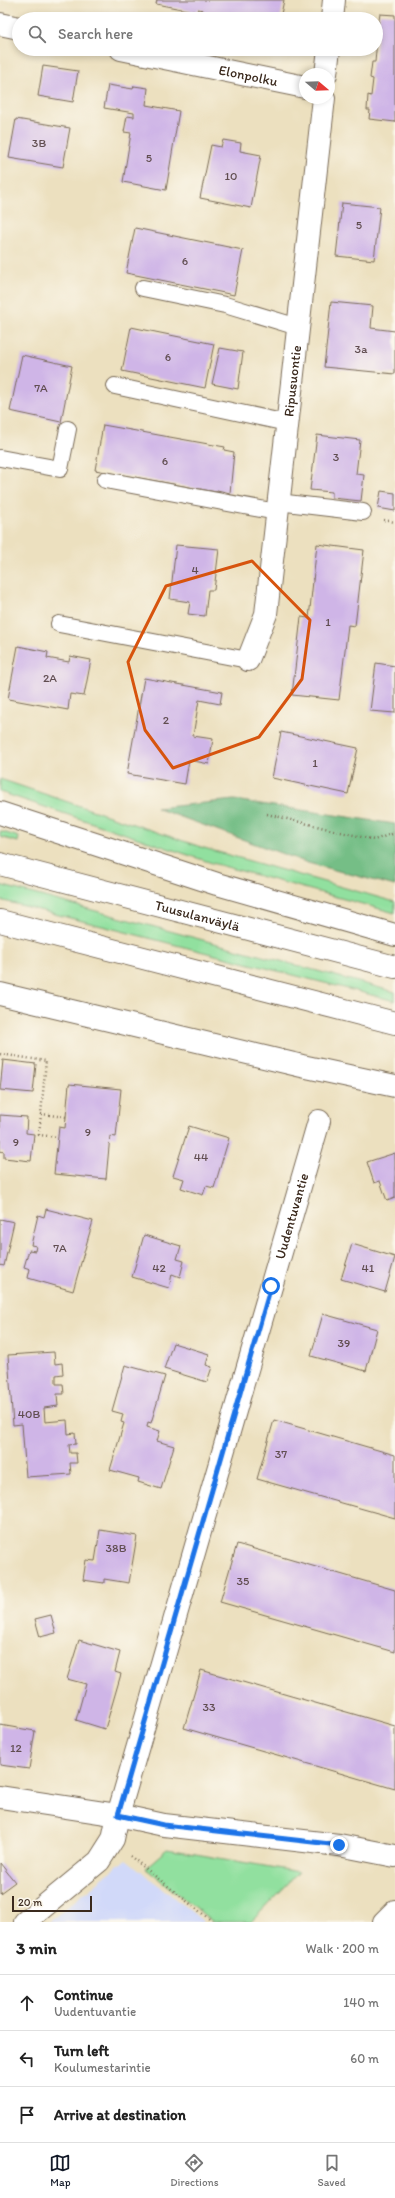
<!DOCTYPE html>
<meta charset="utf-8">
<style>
:root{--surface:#fff;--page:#f2f2f2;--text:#222;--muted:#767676;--line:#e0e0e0;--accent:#111827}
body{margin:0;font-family:Itim,sans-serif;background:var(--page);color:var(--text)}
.compass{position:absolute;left:299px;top:68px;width:36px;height:36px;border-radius:50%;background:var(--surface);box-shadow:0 2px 6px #0003;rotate:109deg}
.scale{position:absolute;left:12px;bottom:10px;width:80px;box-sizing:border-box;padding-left:4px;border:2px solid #3b2a1e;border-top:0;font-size:11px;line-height:14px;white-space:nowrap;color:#3b2a1e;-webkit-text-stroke:3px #fbf7ec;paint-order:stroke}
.stop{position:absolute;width:12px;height:12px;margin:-9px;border:3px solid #1a73e8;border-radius:50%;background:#fff}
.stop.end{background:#1a73e8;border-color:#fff;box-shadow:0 1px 4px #0008}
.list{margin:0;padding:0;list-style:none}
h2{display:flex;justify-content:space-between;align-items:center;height:52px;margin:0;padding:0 16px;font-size:17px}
h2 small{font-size:13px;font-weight:400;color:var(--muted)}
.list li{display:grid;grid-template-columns:26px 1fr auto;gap:12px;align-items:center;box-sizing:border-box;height:56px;padding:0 16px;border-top:1px solid var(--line)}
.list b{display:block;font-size:15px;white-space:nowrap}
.list p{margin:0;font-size:13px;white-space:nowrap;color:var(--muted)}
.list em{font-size:13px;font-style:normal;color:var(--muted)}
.icon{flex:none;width:22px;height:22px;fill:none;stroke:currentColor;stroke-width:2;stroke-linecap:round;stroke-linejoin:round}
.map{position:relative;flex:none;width:395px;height:1922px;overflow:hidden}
.search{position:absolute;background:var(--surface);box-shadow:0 2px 6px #0003;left:12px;right:12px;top:12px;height:44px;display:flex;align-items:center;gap:10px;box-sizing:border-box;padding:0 14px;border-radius:22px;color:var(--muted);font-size:15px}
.sheet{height:220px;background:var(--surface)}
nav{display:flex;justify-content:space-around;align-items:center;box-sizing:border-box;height:56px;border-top:1px solid var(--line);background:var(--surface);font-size:11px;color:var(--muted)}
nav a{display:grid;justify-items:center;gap:2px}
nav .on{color:var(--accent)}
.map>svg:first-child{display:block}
.built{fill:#d1d9f9}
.green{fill:#91e09f;stroke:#66855e}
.forest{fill:#74be86;stroke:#587452}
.building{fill:#cfb5e7}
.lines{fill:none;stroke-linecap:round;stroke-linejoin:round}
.lane-casing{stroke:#796a56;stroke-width:18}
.street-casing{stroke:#796a56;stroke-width:24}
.highway-casing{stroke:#796a56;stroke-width:24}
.path{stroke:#796a56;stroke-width:2.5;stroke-dasharray:1 3;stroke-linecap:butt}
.lane{stroke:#fff;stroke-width:16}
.street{stroke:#fff;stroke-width:22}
.highway{stroke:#fff;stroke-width:22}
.route{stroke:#1a73e8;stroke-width:5}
.marked{fill:none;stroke:#d7540e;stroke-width:3;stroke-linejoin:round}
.labels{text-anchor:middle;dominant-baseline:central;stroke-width:4;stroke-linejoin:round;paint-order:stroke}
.number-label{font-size:12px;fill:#604d50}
.street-label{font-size:14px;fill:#3b2a1e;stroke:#fbf7ec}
</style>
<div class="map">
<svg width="395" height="1922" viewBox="0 0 395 1922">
<rect width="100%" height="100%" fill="#fbf7ec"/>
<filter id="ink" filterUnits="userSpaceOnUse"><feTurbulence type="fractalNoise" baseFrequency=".025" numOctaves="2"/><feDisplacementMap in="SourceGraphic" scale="8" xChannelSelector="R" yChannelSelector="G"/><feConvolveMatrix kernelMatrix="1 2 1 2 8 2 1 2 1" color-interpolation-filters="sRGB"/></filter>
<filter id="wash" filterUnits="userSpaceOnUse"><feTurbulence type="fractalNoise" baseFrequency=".012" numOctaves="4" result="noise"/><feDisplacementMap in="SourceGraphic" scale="16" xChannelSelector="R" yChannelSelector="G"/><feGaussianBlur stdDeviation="0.9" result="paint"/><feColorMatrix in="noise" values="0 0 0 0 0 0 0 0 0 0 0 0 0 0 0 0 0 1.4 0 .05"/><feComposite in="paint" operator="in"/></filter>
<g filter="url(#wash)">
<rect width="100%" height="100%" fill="#ece0bf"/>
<path class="built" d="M126,1859L204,1922H49Z"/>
<path class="green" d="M0,779L204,848L395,902V913L212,863L0,792Z
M0,831L19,837L18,842L0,837Z
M0,885L395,992V1001L0,900Z
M167,1849L299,1872L251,1922H213L145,1868Z"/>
<path class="forest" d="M234,800L395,824V886L308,863L156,808Z"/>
<g id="blocks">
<path class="building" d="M157,0H284L280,19H238V17L229,15L228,19H201L203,10L198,9L197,12L156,4Z
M380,14L395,15V122L369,119L370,110H367L368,95L371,96L373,79L370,78L372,62H375L377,40L376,26H378Z
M43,66L78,71L73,102L38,96Z
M108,85L133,89L134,86L148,88L146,105L179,111L166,190L123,182L131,133L124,132L127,116L134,117V113L104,108Z
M16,119L70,128L63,167L9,158Z
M223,140L241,143L240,151L261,155L251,208L200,198L211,145L221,147Z
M342,203L380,207L374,260L336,256Z
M135,228L243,250L234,295L126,273Z
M331,302L373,306L371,328L395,331V374L324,367Z
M131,327L214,344L205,388L122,371Z
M220,348L243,352L238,389L212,384Z
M22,355L72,366L61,422L10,411Z
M103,425L225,447L224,450L234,452L230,493L217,490L216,492L95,470Z
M317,435L360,440L356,474L364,475L361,501L332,498V492L310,490Z
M381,491L395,493V511L378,508Z
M317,544L364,550L355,626L348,625L339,700L292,695L301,617L309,618Z
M176,545L219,549L214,590H208L205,616L188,614L190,602L170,599Z
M18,646L48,652L47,658L69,662L70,656L91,660L84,696L70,694L68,710L8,699Z
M376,663L395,666V713L370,711Z
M144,678L222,692L220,704L199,700L193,736L213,739L209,764L189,760L185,784L127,774Z
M281,732L358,748L348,794L272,778Z
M3,1060L36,1064L33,1093L0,1090Z
M69,1084L121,1089L116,1137L110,1136L106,1179L54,1174L59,1127L65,1128Z
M0,1115L27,1117L26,1133L34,1134L31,1161L4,1158V1152L0,1151Z
M189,1126L229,1138L214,1188L206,1186L203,1195L181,1188L184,1179L173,1176Z
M395,1153V1198L387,1201L380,1181L374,1183L367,1162Z
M46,1209L93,1221L73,1291L28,1278L30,1269L24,1267L29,1250L35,1251L36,1246L31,1245L38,1215L44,1217Z
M0,1219L14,1222L4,1266L0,1265Z
M144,1235L181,1246L177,1259L184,1261L180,1277L172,1274L169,1288L132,1277Z
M352,1244L395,1257L385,1292L341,1279Z
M323,1314L377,1329L366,1371L311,1356Z
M173,1343L209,1354L206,1365L212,1367L207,1382L164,1369Z
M54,1352L55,1364L62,1363L63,1374L56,1375V1384H63L64,1394H57L58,1406L44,1408L45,1422L67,1420L68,1434L75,1433L76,1444L69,1445L70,1453H76L77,1463H70L71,1474L26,1477L22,1424L13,1425L8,1355Z
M125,1365L165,1376L151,1423L148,1422L147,1427L160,1431L157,1441L174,1446L161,1489L138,1482L139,1478L110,1470L124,1423L121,1422L123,1414L112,1411Z
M274,1420L395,1455V1518L257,1479Z
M100,1530L137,1536L129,1583L104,1579V1583L83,1580L86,1560L95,1561Z
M237,1544L395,1590V1652L220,1602Z
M51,1615L56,1633L40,1637L35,1619Z
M79,1640L120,1652L115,1672L121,1674L105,1729L76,1720L86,1684L67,1679Z
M201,1670L395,1726V1789L184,1728Z
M0,1725L35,1731L29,1769L0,1765Z
M0,1863L15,1882L0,1893Z"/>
</g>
</g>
<g filter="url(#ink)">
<use href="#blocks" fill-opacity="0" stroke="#796a56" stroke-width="1"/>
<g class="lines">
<defs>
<path id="lane" d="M143,288L225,305L298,327
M115,386L287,423
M0,458L60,469L68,429
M105,480L277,512
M278,502L363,512
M59,624L248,660"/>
<g id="street">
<path d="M332,19L334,0"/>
<path d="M0,24L19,28"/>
<path id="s1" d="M121,49L305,87"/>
<path d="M326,74L329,49"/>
<path id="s2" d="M248,660L266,614L324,98"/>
<path d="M0,1797L118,1815L164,1825L339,1845L395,1856"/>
<path id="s3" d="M25,1922L99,1861L113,1839L118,1815L319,1121"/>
<path d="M384,1922L395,1911"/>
</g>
<g id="highway">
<path d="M0,813L217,884L395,935"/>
<path id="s4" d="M0,864L395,967"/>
<path d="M0,921L395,1023"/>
<path d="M0,994L302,1066L395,1086"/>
</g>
</defs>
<use href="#lane" class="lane-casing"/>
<use href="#street" class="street-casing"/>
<use href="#highway" class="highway-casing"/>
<path class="path" d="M384,520L395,522
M267,814L374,840L395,833
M0,1054L46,1061L39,1135L58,1137
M41,1114L66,1117
M130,1856L213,1922"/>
<use href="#lane" class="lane"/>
<use href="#street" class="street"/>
<use href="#highway" class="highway"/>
</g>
</g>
<g class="lines" filter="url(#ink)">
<path class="route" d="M271,1286L118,1815L164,1825L339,1845"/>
</g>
<path class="marked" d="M252,561L310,620L302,679L259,737L173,768L145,730L128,662L166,586Z"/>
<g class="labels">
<g class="number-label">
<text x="39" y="143">3B</text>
<text x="149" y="158">5</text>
<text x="231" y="176">10</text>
<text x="359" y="225">5</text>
<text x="185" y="261">6</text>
<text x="361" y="349">3a</text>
<text x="168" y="357">6</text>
<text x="41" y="388">7A</text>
<text x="336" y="457">3</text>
<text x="165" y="461">6</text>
<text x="195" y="570">4</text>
<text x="328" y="622">1</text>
<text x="50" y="678">2A</text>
<text x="166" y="720">2</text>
<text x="315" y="763">1</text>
<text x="88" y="1132">9</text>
<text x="16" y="1142">9</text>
<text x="201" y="1157">44</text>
<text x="60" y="1248">7A</text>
<text x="159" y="1268">42</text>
<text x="368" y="1268">41</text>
<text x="344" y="1343">39</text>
<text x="29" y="1414">40B</text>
<text x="281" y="1454">37</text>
<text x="116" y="1548">38B</text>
<text x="243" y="1581">35</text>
<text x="209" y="1707">33</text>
<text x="16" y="1748">12</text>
</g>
<g class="street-label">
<text stroke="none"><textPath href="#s1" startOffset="130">Elonpolku</textPath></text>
<text stroke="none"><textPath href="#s2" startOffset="284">Ripusuontie</textPath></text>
<text stroke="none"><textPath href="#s4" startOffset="204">Tuusulanväylä</textPath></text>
<text stroke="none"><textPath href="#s3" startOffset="770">Uudentuvantie</textPath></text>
</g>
</g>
</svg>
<svg class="compass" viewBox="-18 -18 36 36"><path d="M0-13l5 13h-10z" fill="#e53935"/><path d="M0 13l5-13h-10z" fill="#767676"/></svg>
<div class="scale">20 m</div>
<div class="stop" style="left:271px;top:1286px"></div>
<div class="stop end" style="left:339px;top:1845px"></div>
<div class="search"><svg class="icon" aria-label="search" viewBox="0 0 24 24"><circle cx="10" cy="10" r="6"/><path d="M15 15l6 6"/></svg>Search here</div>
</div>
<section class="sheet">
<h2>3 min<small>Walk · 200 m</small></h2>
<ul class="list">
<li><svg class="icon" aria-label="ahead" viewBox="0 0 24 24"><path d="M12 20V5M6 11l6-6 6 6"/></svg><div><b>Continue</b><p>Uudentuvantie</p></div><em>140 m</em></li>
<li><svg class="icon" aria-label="left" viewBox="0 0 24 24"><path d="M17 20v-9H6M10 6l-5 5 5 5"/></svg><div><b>Turn left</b><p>Koulumestarintie</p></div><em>60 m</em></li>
<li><svg class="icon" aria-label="arrive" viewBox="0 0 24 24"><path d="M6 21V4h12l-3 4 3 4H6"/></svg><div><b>Arrive at destination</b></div></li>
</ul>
</section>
<nav>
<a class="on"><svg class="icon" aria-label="map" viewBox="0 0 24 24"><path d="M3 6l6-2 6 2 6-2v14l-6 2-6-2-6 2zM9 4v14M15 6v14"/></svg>Map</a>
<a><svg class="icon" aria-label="directions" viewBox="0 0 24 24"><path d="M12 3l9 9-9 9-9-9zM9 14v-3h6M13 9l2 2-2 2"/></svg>Directions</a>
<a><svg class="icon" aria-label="saved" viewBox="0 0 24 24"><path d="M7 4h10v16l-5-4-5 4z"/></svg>Saved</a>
</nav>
